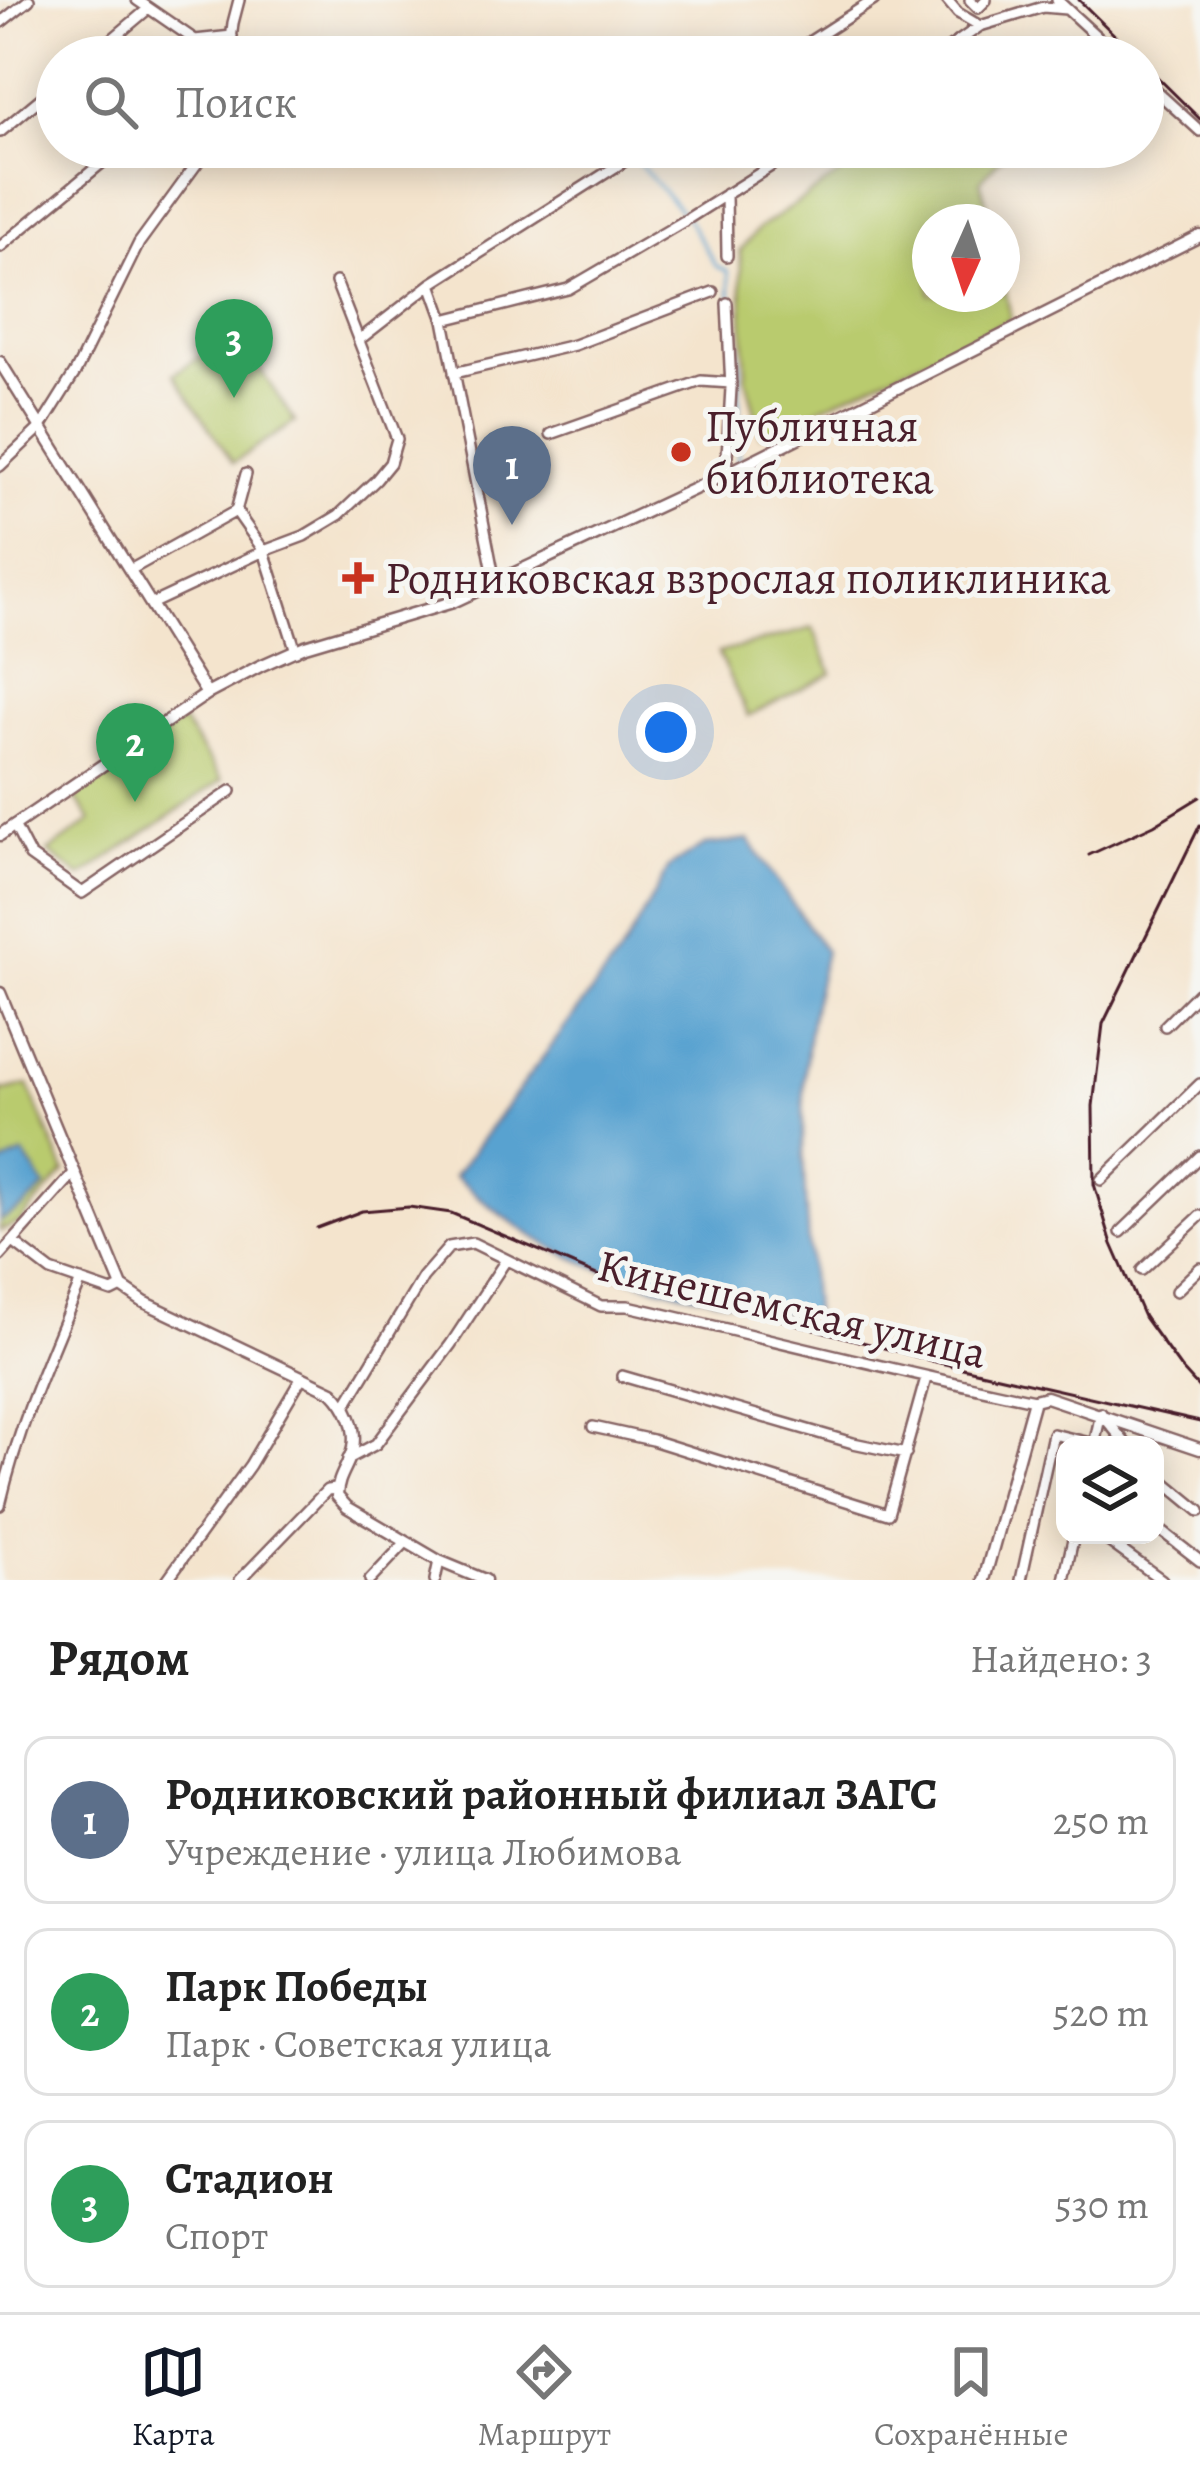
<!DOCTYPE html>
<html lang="ru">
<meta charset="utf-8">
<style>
:root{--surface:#fff;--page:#f6f6f6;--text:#222;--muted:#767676;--line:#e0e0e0;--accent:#111827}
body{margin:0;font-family:Alegreya,serif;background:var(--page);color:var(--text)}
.controls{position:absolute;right:36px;bottom:36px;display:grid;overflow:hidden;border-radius:24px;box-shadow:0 6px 30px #0003}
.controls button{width:108px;height:108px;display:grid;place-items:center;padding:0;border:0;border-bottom:3px solid var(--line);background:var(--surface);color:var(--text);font:60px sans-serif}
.compass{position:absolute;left:912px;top:204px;width:108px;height:108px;border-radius:50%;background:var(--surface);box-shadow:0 6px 30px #0003;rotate:183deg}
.you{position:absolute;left:666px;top:732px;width:42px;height:42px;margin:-30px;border:9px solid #fff;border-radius:50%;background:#1a73e8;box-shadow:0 0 0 18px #1a73e833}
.badge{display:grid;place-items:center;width:78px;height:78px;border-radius:50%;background:var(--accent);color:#fff;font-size:39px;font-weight:700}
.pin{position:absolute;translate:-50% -99px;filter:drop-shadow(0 3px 6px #0008)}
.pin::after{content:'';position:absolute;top:63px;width:42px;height:36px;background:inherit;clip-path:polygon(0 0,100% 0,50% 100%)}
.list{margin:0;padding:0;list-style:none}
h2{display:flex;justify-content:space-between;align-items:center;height:156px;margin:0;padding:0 48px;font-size:51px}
h2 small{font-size:39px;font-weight:400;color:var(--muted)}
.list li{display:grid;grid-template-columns:78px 1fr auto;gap:36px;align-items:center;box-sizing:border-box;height:168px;margin:0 24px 24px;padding:0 24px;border:3px solid var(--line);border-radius:24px}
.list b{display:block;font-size:45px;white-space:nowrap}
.list p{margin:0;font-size:39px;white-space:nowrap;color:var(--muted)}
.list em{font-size:39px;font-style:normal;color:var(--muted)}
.icon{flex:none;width:66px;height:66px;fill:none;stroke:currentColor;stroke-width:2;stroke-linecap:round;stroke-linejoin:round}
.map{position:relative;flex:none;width:1200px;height:1580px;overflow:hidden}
.search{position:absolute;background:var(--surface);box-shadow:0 6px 30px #0003;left:36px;right:36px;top:36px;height:132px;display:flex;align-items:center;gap:30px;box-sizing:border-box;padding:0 42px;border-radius:66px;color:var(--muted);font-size:45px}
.sheet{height:732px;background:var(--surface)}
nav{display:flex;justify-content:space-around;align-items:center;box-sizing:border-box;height:168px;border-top:3px solid var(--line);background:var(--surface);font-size:33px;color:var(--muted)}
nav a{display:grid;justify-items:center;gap:6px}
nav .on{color:var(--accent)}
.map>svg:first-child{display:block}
.green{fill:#b9cb6e;stroke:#82754c;stroke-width:3}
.water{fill:#59a2d0;stroke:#52607e;stroke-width:3}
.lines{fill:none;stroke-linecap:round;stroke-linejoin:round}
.stream{stroke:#59a2d0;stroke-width:3}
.minor-casing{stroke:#866464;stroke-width:14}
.major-casing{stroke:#866464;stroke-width:15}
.minor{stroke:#fff;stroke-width:9}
.major{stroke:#fff;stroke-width:10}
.rail{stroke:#4a1f2b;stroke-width:3}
.poi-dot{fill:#c8321e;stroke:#f6f6f2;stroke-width:4.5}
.labels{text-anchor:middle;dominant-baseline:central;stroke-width:10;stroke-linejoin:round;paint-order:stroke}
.poi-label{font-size:45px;fill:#4a1f2b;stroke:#f6f6f2;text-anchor:start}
.street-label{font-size:45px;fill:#4a1f2b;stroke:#f6f6f2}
</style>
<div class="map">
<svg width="1200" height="1580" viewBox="0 0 1200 1580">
<rect width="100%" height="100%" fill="#f6f6f2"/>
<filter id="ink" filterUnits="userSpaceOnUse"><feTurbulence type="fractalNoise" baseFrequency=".00833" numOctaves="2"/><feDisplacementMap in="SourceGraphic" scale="24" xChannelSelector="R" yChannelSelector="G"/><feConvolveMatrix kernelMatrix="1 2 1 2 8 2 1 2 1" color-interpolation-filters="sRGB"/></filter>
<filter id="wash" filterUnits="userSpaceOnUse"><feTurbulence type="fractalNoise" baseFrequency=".004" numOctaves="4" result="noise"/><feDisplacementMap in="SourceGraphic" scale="48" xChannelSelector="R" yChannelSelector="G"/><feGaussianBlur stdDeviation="2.7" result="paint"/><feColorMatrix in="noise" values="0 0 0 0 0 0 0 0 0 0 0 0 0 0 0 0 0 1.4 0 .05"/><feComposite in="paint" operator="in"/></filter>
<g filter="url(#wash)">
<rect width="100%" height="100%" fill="#f4e4cd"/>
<path class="green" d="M881,147H1010L980,181L992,222H930V294H1002V271L1011,319L761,435L746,378L740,251L758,229Z
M236,333L295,422L233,463L174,374Z
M813,628L832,673L748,716L718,653Z
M182,721L222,780L81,877L48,852L91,821L74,796Z
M28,1085L65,1172L19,1223L0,1231V1088L4,1091Z"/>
<path class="water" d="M749,840L825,951C819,981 811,1012 808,1042C797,1131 807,1223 813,1312L788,1313C715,1298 627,1286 561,1252C521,1232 487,1204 454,1176L623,950L669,867L705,845Z
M24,1154L45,1187L24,1207L0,1221V1165Z"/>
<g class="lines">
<path class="stream" d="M625,147L689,221L716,266L728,271L740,366L738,463"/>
</g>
</g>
<g filter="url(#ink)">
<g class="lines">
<defs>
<path id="minor" d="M137,0L195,40L232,36
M947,0L958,13L980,26
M970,0L978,8L986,0
M1057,0L1119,57
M0,23L29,0
M91,57L148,9
M229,57L233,23L239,0
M786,57L874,0
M936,57L980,26L1043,7L1066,9
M1143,79L1200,131
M0,132L57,85
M638,153L647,147
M726,194L727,256
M689,218L801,147
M0,247L121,147
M431,284L444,320L495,582
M444,320L568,289L686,220
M359,340L431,284L631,157
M454,373L574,345L713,292
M551,434L701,381L731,383
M0,466L41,427L76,371L139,243L209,147
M726,473L731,388L727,303
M236,511L264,551L296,651
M130,570L236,511L246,474
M151,604L264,551L304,536L339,515L376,480L390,463L397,439L336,282
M14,825L30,856L82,893L231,791
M1165,1026L1200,991
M1101,1180L1200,1084
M1121,1232L1200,1156
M13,1242L51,1271L112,1292L122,1287
M0,1256L75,1172
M1142,1270L1200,1216
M1176,1291L1200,1268
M622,1376L853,1443L906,1454
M346,1405L423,1277L449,1247L473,1243L601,1306H628C764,1337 898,1372 1034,1400
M1104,1417L1127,1445
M593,1427L652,1440L888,1514L926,1378
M1094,1445L1101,1413
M348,1459L376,1444L451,1344L506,1260
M1155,1474L1200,1511
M0,1505C18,1427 50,1355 81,1281
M1155,1526L1200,1561
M1100,1535L1162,1580
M167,1580L250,1465L302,1377
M240,1580L327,1490L337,1489
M370,1580L406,1542
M435,1580L439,1561
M1021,1580L1053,1434L1094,1444
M1064,1580L1074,1535"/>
<path id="major" d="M0,362L207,694
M0,835L207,694L260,666L305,646L453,602L718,478L1200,236
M0,993L122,1287L144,1302L333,1392C347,1406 357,1427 353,1448C349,1466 337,1477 337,1496L347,1507L439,1561L485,1580
M984,1580L1034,1400L1046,1397L1200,1449"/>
</defs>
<use href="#minor" class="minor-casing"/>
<use href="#major" class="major-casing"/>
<use href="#minor" class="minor"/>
<use href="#major" class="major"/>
<path class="rail" d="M1079,0L1137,57
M1143,63L1200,119
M1200,825L1103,1024L1093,1106L1094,1184L1112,1244L1144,1317L1180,1367L1200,1389
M1089,855L1154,825L1200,797
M317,1228L362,1211L409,1207L451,1213L613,1282L777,1319L936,1362L1200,1422"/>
</g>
</g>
<g class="poi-dot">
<circle cx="681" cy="452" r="12"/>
<path d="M352 560h12v12h12v12h-12v12h-12v-12h-12v-12h12z"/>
</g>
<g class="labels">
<g class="poi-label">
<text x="705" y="426">Публичная<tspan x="705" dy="52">библиотека</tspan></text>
<text x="385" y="578">Родниковская взрослая поликлиника</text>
</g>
<g class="street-label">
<text transform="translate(792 1309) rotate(13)">Кинешемская улица</text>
</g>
</g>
</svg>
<div class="controls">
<button><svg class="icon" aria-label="layers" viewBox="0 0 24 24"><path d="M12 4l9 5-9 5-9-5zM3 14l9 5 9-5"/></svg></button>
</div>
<svg class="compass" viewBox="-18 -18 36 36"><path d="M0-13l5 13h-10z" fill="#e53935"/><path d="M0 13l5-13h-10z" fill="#767676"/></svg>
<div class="you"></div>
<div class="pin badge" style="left:512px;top:525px;background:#5c6f8a">1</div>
<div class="pin badge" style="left:135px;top:802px;background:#2e9e5b">2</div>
<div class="pin badge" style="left:234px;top:398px;background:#2e9e5b">3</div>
<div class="search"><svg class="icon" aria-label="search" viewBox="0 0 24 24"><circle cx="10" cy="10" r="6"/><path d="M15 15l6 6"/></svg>Поиск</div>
</div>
<section class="sheet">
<h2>Рядом<small>Найдено: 3</small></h2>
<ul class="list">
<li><span class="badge" style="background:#5c6f8a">1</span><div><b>Родниковский районный филиал ЗАГС</b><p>Учреждение · улица Любимова</p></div><em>250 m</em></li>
<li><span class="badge" style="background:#2e9e5b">2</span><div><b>Парк Победы</b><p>Парк · Советская улица</p></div><em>520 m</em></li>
<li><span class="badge" style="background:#2e9e5b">3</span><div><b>Стадион</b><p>Спорт</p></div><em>530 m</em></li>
</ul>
</section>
<nav>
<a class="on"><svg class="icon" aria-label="map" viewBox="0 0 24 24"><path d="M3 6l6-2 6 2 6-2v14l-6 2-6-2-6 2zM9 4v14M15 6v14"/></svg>Карта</a>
<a><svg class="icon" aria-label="directions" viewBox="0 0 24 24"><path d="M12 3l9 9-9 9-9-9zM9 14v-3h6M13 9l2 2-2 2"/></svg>Маршрут</a>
<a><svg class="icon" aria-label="saved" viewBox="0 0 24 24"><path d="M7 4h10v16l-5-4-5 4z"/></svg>Сохранённые</a>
</nav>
